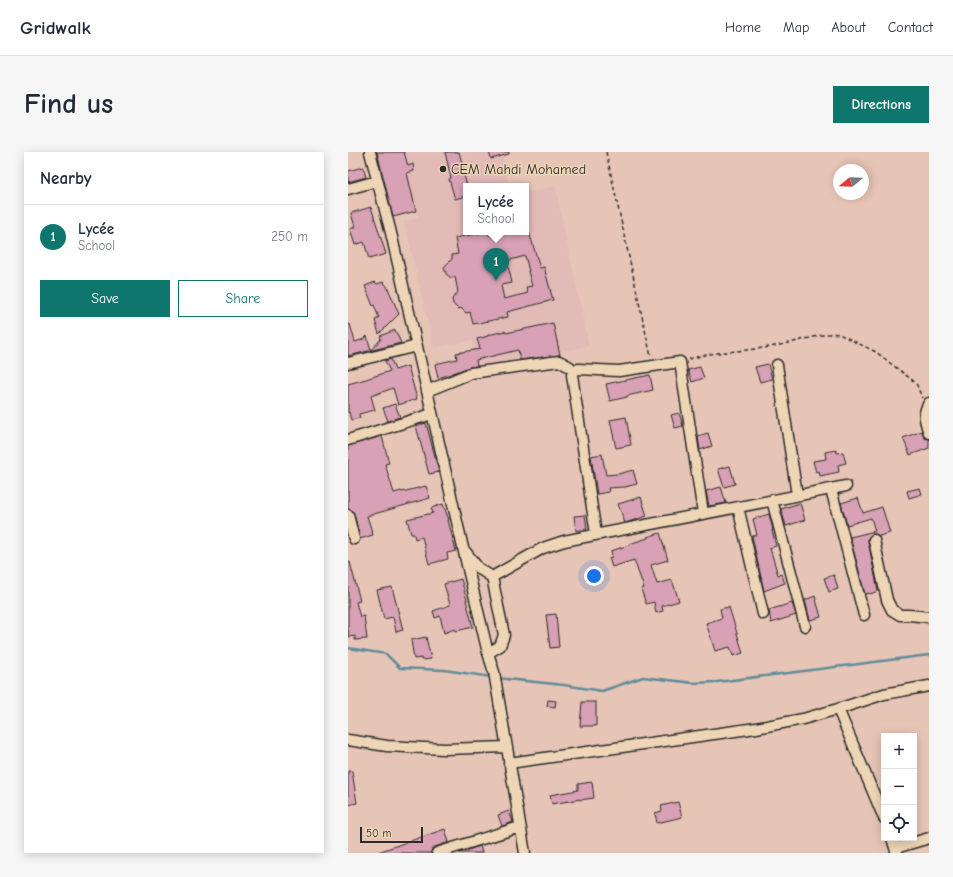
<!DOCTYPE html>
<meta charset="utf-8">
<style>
:root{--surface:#fff;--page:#f6f6f7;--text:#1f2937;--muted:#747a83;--line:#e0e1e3;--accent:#0f766e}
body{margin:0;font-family:"Comic Neue",sans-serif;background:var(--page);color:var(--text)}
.controls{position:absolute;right:12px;bottom:12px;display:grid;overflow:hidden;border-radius:0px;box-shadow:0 2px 10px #0003}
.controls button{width:36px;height:36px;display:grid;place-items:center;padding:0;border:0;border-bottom:1px solid var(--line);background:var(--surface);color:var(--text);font:20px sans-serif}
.compass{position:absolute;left:485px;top:12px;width:36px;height:36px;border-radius:50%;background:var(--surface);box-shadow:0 2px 10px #0003;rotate:251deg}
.scale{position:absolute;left:12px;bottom:10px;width:63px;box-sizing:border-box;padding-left:4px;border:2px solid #2b2b2b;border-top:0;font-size:11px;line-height:14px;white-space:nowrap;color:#2b2b2b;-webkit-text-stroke:3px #eed5b6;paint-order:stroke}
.you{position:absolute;left:246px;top:424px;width:14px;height:14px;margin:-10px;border:3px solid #fff;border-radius:50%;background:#1a73e8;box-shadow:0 0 0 6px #1a73e833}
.badge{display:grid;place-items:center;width:26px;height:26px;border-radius:50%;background:var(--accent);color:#fff;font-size:13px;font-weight:700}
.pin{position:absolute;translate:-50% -33px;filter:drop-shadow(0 1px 2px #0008)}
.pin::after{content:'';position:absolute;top:21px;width:14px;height:12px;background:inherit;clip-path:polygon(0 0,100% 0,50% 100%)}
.popup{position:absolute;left:115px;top:31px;width:66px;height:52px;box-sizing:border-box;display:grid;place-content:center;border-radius:0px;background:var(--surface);filter:drop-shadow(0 1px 3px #0005);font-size:13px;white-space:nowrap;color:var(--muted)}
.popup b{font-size:15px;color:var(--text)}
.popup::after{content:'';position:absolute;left:50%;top:100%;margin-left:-8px;border:8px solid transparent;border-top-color:var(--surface)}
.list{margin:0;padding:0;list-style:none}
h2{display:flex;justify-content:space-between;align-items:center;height:52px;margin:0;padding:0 16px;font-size:17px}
h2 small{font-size:13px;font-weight:400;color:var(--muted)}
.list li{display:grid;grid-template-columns:26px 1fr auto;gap:12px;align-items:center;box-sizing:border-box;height:64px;padding:0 16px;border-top:1px solid var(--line)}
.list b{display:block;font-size:15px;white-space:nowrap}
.list p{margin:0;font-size:13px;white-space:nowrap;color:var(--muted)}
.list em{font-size:13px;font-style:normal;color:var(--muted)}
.actions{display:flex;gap:8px;padding:12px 16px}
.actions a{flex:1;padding:9px 0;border:1px solid var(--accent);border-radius:0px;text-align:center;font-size:14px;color:var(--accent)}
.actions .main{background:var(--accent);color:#fff}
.icon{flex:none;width:22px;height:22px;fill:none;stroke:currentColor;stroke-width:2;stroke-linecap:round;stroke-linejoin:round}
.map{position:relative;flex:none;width:581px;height:701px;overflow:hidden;border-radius:0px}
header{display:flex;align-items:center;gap:24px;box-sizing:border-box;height:56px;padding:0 20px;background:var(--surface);border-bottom:1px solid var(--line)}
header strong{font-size:19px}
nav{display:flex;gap:22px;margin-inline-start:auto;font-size:14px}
.intro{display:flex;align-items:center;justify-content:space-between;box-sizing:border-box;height:96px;padding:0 24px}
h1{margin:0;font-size:28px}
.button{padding:10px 18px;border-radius:0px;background:var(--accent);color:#fff;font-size:14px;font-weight:700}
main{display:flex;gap:24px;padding:0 24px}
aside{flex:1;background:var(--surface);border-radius:0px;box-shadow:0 2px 10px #0003}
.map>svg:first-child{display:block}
.built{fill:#e2bab6}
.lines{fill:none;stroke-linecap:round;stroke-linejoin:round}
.stream{stroke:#618c9b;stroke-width:2.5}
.building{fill:#d8a1b5;stroke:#2b2b2b;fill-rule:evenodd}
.minor-casing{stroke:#2b2b2b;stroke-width:13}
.path{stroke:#2b2b2b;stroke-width:1.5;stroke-dasharray:4 3;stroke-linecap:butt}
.minor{stroke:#eed5b6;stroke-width:10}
.poi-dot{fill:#2b2b2b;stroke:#eed5b6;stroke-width:1.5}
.labels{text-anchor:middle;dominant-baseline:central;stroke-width:3;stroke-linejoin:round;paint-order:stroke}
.poi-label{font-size:14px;fill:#2b2b2b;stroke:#eed5b6;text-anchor:start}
</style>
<header>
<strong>Gridwalk</strong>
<nav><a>Home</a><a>Map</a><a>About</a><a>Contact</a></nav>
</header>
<div class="intro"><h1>Find us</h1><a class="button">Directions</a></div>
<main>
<aside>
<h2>Nearby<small></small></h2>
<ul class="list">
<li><span class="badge">1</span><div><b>Lycée</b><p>School</p></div><em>250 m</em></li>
</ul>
<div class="actions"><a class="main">Save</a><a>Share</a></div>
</aside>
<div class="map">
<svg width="581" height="701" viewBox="0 0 581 701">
<rect width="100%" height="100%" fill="#e7c5b6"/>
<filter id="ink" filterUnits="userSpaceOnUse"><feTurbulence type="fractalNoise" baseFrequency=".025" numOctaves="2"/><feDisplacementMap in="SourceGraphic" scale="8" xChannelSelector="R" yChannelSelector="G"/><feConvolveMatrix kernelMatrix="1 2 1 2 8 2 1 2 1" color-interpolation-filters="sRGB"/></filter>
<g filter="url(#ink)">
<path class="built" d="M28,0H154L161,34H118V80H178V41L207,34L241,194L130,214L124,188L86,196L56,69L71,66L67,51L43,57Z"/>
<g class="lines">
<path class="stream" d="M0,496L38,502L52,516L96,518L144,525
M149,526L216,533L254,539L295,525L346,531L369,530L581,503"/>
</g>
<path class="building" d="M29,0H56L60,14L65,12L66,19L59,21L68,59L45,65Z
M97,0H111L116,19H115L119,34H118V44L107,47L101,27L103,26Z
M141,0H161V2L143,7Z
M15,15L18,25L0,30V19Z
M23,55L38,102L21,107L16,90L7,93L2,77L7,75L3,61Z
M136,80H138L144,85L161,80H181L192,116L196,115L205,148L159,160L160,165L125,172L122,160L118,161L113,156L110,157L105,152L104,147L110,140L107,125L103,126L98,122L96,115L104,107V103L110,102L107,86ZM177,104L181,119H180L184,134L178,135L180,141L156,147L153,133L164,131L159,109Z
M27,130L29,132L35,130L39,134L51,162L31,182L27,168L31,166L26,153L25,154L17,134Z
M205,171L212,203L172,208L170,198L128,208L129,214L121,215L100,223L90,226L87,212L109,207L108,201L132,197L129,187L140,184V183L157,179L158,181Z
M2,172L7,190L16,187L19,184L23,198L33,187L32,184L47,178L53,191L0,204V173Z
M43,207L47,218L60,214L69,247L50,253L45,236L23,244L27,258L11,262L12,266L3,268L1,260L0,261V232L18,227L42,219L37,209Z
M420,212L424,227L412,230L407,215Z
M352,215L356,226L344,230L340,218Z
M302,223L305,238L279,244V245L262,249L258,232Z
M47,252L52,265L40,269L35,256Z
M331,261L335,274L327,276L323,263Z
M278,265L283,293L268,296L262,268Z
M78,271L91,320L81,322L68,274Z
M574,279L576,286L581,287V296L562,303L555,286Z
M360,281L364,294L352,298L350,284Z
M34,284L41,311L37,312L46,341L53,339L54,340L78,334L82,346L19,364L25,383L12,387L6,361L4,358L0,357V294Z
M488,298L489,301L495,300L498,311L490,313L491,320L472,324L471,319L468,320L465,309L478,307L477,300Z
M254,302L258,323L270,322L285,318L289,332L277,335L260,336L261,340L249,342L243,304Z
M382,314L387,332L376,335L370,317Z
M373,335L378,351L361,354L358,339Z
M572,336L574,342L561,346L559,339Z
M293,345L299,364L277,371L270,352Z
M510,346L515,361L534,355L542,381L531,384L528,382H524L520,386V389L530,439L522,442L521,441L517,442L502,385L527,379L523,366L499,373L493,351Z
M452,351L457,368L438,374L433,357Z
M95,352L101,368H100L108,399L99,401L100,407L81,412L74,385L67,387L66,382H63L59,367L85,361L83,356Z
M421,362L425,378H424L428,394L422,396L430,423L433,422L437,431L416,439L404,384L409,383L405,367Z
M237,363L239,377L228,379L226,364Z
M312,381L320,408L303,413L309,432L324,428L331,449L314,454L315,459L308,461L306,450L298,452L293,437L296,436L286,408L264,415L261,406L264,405L263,399L281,393V392L300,386L299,385Z
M0,410H2L12,449L8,450L12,465L16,464L19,487L7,488V484L1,485L0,476Z
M486,423L490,437L481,440L476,426Z
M113,427L119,448H118L125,475L108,479L107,477L96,481L92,464L87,466L85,459L102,453L96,432Z
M44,435L55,478L48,480L45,465L36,467L29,438Z
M467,444L473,465L462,468L457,448Z
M444,451L448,463L423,471L421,458Z
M381,455L395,501L385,504L382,495L367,499L358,471L374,466L372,457Z
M208,462L211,495L202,496L198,463Z
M78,485L83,507L73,508V506L66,507L63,488Z
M200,548L208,549L207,555L199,554Z
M234,550H248V574H232Z
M0,619H4L9,651L0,653Z
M244,630L246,646L232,648V647L204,652L202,643L230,638V632Z
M330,650L334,665L309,671L307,661L314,659L313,654Z
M161,659L165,670L154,674L150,663Z
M97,677L101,690L87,695L84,697L83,701H30V700Z
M132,694L134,701H111Z"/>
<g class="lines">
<defs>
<path id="minor" d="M22,0L43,81L115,396L140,501L146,520L177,701
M0,37L29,29
M0,211L69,194
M429,213L449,343
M79,239L123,221L211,209L222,215
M581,251C574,262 577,269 581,281
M0,288L84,262
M483,337L516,463
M424,348L457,474
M390,355L415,462
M0,363L6,387
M248,382L224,223L226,219L230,217L271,219L332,210L355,361
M526,388L539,448L544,458L552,463H561L581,465
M117,399L130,416L144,425L156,483L152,494L140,501
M144,425L195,396L216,389L498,334
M490,557L536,666
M0,588L39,594L96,597L159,595
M161,611L408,576L455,567L490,557L536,542L581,534
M544,686L548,699
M89,701L172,675
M548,701V699L551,695L581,686"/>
</defs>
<use href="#minor" class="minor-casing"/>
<path class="path" d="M258,0L303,205
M341,207C360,201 380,200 399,198C419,196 439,192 457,187C468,185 480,180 491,182L528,200L568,231L574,246"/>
<use href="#minor" class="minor"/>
</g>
</g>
<circle class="poi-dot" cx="95" cy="17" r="4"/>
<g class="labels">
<g class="poi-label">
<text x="103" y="17">CEM Mahdi Mohamed</text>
</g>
</g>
</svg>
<div class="controls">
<button>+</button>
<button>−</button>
<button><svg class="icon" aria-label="locate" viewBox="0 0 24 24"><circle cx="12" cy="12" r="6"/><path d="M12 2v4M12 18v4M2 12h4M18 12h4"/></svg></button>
</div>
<svg class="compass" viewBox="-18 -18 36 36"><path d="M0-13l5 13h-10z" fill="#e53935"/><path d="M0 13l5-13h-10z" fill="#747a83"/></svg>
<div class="scale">50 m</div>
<div class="you"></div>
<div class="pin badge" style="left:148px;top:129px">1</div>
<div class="popup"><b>Lycée</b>School</div>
</div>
</main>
